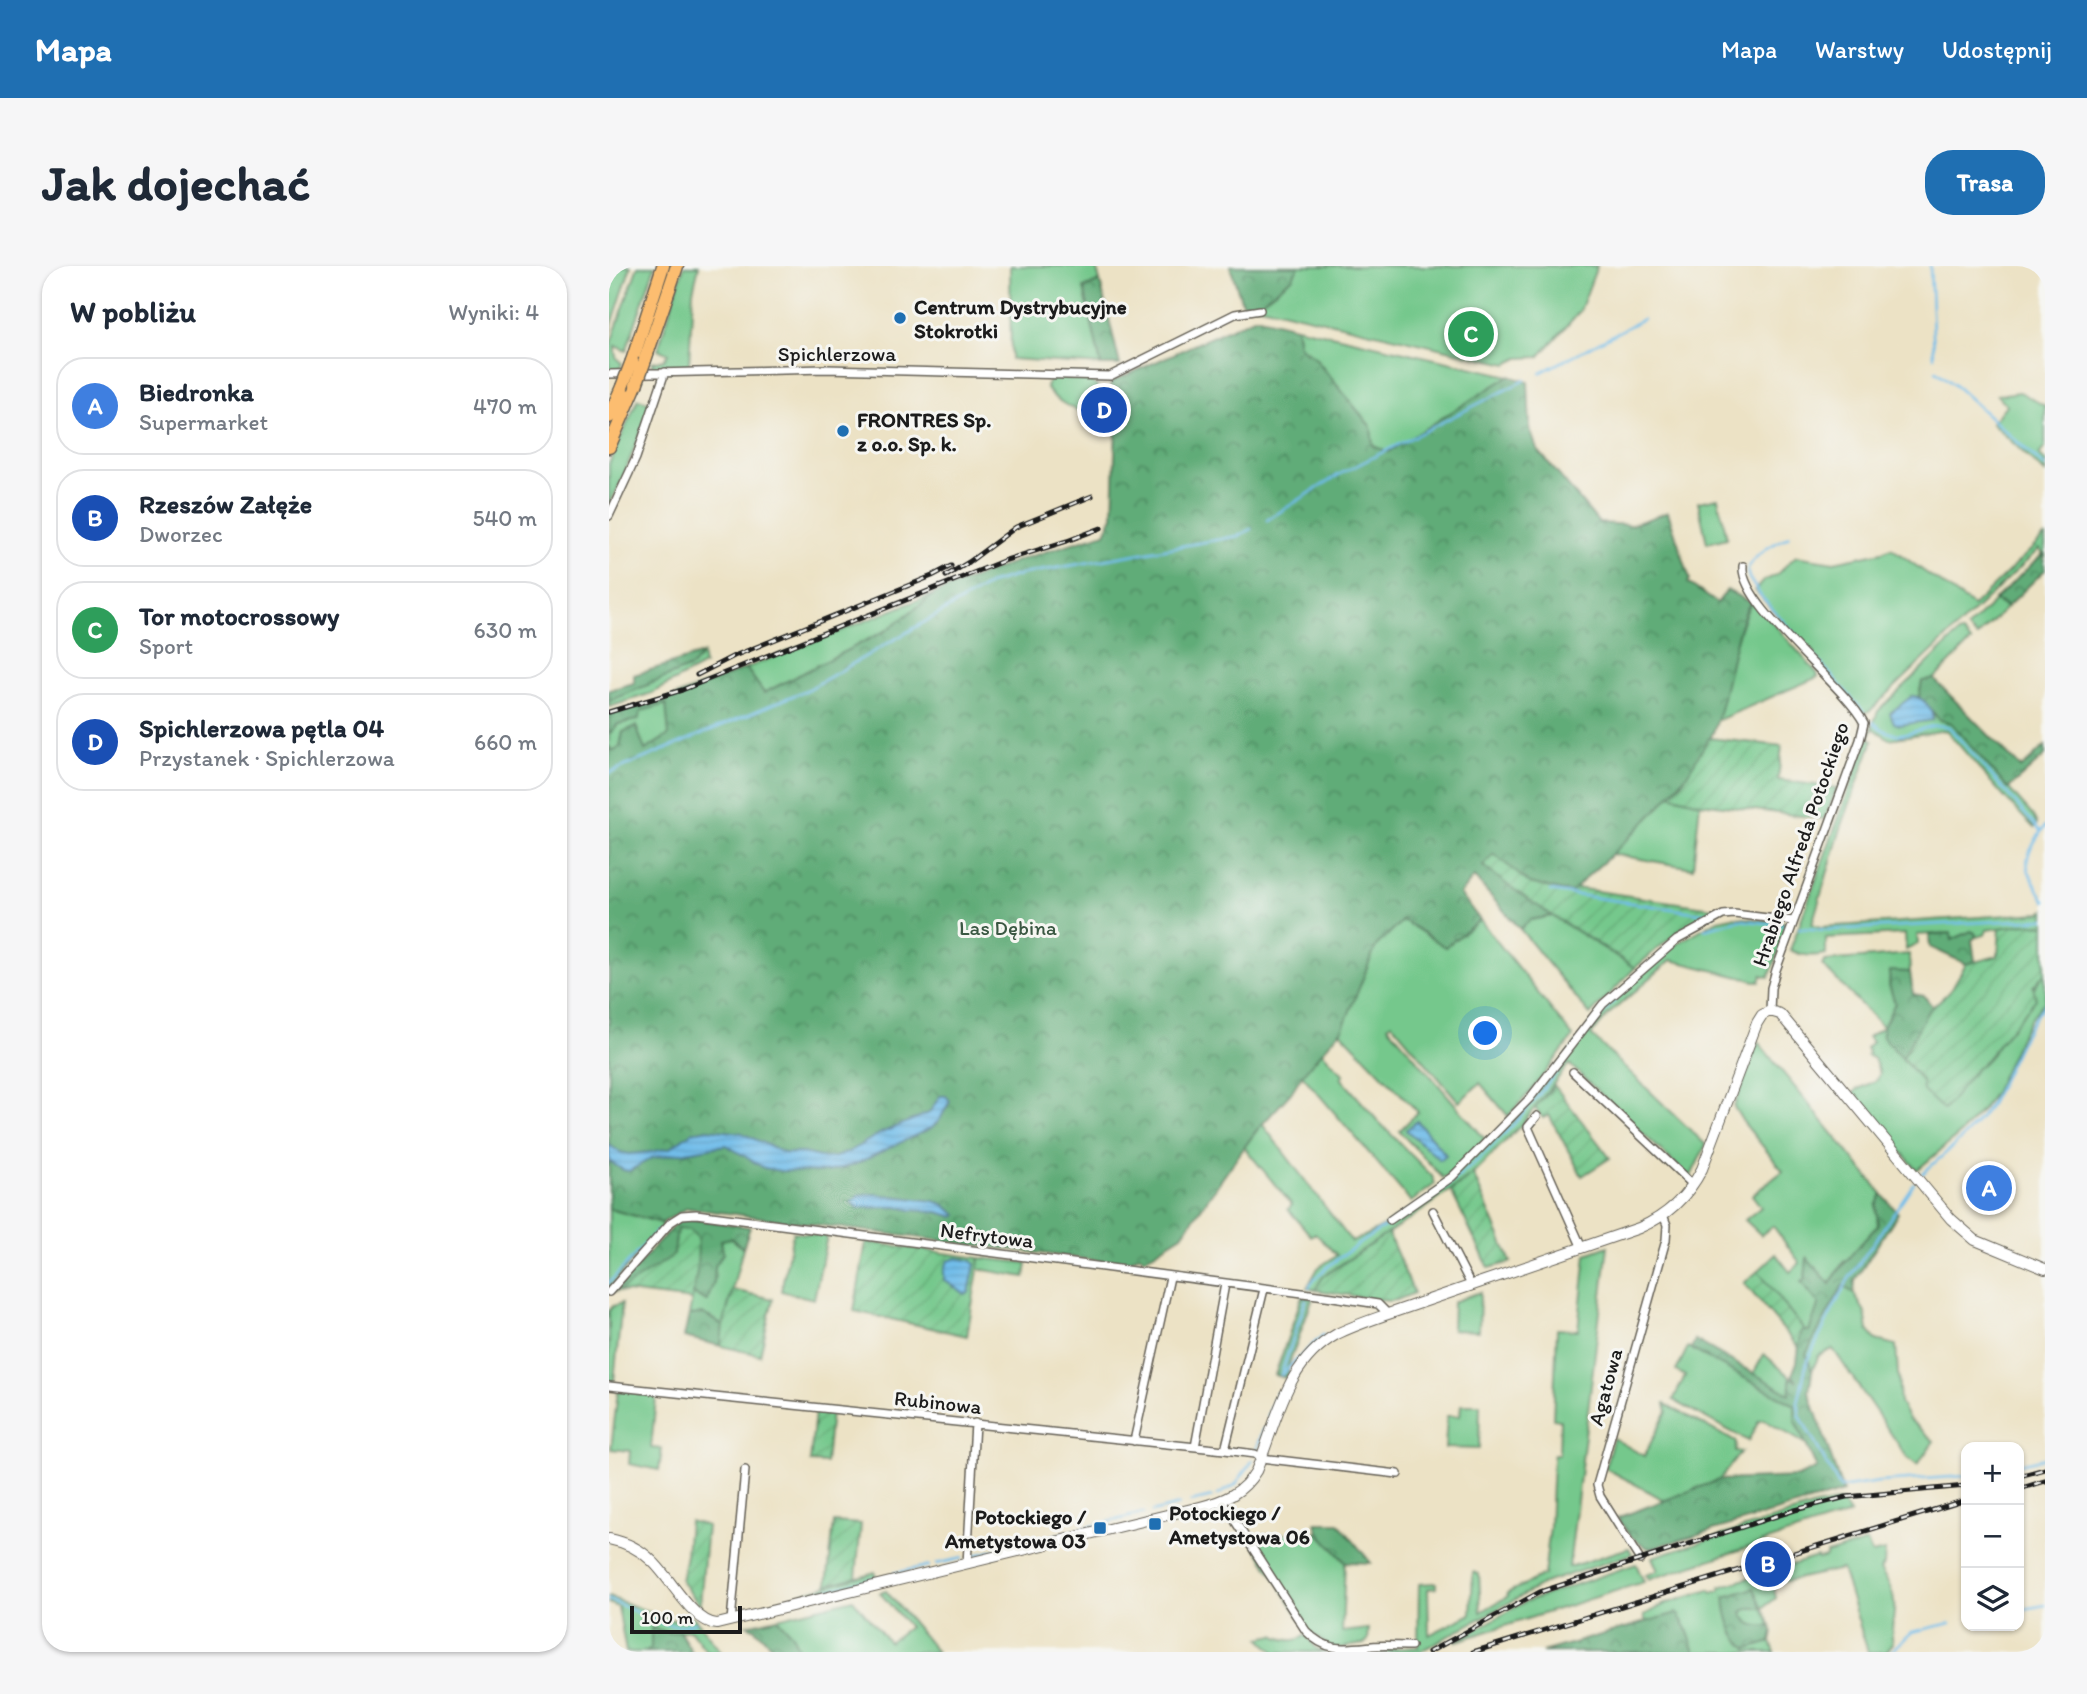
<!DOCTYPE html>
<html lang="pl">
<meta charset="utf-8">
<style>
:root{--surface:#fff;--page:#f6f6f7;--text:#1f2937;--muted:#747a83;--line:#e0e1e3;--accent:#1f6fb2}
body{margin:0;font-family:Itim,sans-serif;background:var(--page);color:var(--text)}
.controls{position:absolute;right:21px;bottom:21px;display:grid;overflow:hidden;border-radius:14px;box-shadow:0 2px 5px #0004}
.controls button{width:63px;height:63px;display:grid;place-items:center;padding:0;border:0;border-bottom:2px solid var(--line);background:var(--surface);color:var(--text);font:35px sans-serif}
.scale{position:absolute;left:21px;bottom:18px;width:112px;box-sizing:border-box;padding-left:7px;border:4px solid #1c1c1c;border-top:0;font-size:19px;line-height:24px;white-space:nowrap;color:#1c1c1c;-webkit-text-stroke:5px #f6f6f2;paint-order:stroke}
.you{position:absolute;left:877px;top:768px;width:24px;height:24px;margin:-18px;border:5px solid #fff;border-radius:50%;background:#1a73e8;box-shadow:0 0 0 10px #1a73e833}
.badge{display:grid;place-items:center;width:46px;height:46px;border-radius:50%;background:var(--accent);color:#fff;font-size:23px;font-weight:700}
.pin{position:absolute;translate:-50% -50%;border:4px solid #fff;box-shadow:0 2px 7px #0006}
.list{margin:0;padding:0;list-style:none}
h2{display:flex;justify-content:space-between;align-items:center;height:91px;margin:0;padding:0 28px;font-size:30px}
h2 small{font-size:23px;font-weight:400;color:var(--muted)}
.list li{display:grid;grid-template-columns:46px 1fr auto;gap:21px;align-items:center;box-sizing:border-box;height:98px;margin:0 14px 14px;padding:0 14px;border:2px solid var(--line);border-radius:28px}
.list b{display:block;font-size:26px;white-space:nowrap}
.list p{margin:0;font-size:23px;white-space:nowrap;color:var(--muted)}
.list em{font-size:23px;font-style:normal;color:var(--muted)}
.icon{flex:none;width:38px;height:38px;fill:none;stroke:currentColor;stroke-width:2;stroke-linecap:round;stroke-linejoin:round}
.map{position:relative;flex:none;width:1436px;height:1386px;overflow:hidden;border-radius:28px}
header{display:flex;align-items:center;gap:42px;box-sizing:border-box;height:98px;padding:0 35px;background:var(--accent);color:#fff}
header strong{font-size:33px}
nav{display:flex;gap:38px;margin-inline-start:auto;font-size:24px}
.intro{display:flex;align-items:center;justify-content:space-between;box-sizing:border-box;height:168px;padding:0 42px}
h1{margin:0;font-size:49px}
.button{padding:18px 32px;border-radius:28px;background:var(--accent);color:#fff;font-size:24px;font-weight:700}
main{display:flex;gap:42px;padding:0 42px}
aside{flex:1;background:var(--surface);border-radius:28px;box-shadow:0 2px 5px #0004}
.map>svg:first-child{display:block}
.green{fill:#75c88c;stroke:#487254;stroke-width:2}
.forest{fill:url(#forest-crowns);stroke:#3e644a;stroke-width:2}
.garden{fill:url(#garden-furrows);stroke:#487254;stroke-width:2}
.water{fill:url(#water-rules);stroke:#466c83;stroke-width:2}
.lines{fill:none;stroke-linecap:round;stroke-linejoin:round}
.stream{stroke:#71bdea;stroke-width:2.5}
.minor-casing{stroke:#656157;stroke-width:10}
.tertiary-casing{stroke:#656157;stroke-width:12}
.primary-casing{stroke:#656157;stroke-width:15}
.minor{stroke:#fff;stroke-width:7}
.tertiary{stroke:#fff;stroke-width:10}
.primary{stroke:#fcbd6f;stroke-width:12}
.rail-casing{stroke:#1c1c1c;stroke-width:5}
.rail{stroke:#f6f6f2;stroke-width:2.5;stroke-dasharray:8;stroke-linecap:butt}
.primary-bridge-casing{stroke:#656157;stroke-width:15;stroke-linecap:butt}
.primary-bridge{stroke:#fcbd6f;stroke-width:12}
.poi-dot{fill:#1f6fb2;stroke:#f6f6f2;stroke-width:2.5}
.labels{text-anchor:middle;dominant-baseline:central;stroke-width:6;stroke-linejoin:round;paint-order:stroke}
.poi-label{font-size:21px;font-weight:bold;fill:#1c1c1c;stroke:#f6f6f2;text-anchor:start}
.street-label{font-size:21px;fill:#1c1c1c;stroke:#f6f6f2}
.park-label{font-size:21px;fill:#3b5843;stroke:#f6f6f2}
</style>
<header>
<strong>Mapa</strong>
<nav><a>Mapa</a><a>Warstwy</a><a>Udostępnij</a></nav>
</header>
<div class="intro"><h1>Jak dojechać</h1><a class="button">Trasa</a></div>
<main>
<aside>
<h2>W pobliżu<small>Wyniki: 4</small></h2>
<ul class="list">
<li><span class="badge" style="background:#3f7fe0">A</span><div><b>Biedronka</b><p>Supermarket</p></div><em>470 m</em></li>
<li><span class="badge" style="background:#1a4fb4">B</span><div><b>Rzeszów Załęże</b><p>Dworzec</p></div><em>540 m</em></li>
<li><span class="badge" style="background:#2e9e5b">C</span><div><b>Tor motocrossowy</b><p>Sport</p></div><em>630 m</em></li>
<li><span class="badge" style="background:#1a4fb4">D</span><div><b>Spichlerzowa pętla 04</b><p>Przystanek · Spichlerzowa</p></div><em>660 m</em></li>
</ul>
</aside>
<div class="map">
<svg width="1436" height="1386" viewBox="0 0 1436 1386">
<defs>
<pattern id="forest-crowns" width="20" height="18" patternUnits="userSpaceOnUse" patternTransform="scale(1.75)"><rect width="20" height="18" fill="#60ac78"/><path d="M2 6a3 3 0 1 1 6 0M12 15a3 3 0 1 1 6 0" fill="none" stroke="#4e8b62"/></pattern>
<pattern id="garden-furrows" width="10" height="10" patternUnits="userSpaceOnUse" patternTransform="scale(1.75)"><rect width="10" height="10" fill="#75c88c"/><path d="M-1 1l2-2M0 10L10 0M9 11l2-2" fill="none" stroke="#65ab78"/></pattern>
<pattern id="water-rules" width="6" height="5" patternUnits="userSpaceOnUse" patternTransform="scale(1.75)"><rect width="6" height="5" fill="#71bdea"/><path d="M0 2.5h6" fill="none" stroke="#61a2c8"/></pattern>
</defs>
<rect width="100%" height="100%" fill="#f6f6f2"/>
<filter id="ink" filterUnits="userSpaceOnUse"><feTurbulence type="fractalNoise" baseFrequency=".0143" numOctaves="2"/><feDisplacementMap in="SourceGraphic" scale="14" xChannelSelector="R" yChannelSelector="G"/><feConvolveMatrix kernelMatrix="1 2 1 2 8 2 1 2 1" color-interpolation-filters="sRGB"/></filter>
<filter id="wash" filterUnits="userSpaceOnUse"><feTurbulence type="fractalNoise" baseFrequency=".00686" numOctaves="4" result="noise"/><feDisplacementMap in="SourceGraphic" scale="28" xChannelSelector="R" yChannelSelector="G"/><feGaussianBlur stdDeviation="1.57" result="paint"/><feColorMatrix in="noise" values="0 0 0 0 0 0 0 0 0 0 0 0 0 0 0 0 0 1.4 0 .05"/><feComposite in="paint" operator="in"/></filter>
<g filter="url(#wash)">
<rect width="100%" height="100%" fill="#ece2c5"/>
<path class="green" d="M0,0H22L0,68Z
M29,0H46L17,85L6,80C6,88 6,93 13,97L11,103L0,104V82Z
M75,0H90L84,25L80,98L62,102H43V96L55,93L59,88L49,83Z
M401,0H487L491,15L475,22L492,99L402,93Z
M690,0H988L971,45L930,91L910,92L898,98L647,39L683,12Z
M687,61L900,110L779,186L764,180L706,92L690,80Z
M447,112C466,113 501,110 488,140C485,143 483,145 478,146C468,148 439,130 437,120L442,113Z
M1411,126L1436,140V181L1430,189L1436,195V207L1383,157L1397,139L1388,129Z
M29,133L43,137L12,216L0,239V198Z
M1109,232L1118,272L1098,277L1089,236Z
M1436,270V290L1430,283L1262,444L1253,448L1146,324L1154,315L1166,310L1187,290L1225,296L1273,286L1282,282L1364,340Z
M327,327L278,364L155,427L137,402Z
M1145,335L1208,407L1209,411L1107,455C1114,431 1129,348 1145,335Z
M1386,335L1398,341L1368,371L1358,362Z
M1350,367H1354L1362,376L1325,413L1313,415L1310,431L1303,430L1324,451L1323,446L1331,454L1342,457L1424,550L1428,558L1425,562L1396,532L1337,464L1280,473L1264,462L1260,472L1264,474L1232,562L1203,658L1212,661L1433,647L1436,644V659L1416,658L1378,664L1376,669L1367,671L1366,667L1362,665L1343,674L1341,667L1308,669L1309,678L1297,684L1296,668L1217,672V688C1202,691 1194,690 1181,684L1269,445Z
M93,388L95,399L43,427L0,441V435L84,400Z
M58,438L60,469L36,484L27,461L14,466L11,480L3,486L0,480V468L9,458L29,454L32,445Z
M1061,529L1091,537L1084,602L1003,588Z
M943,650L1026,702L981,749L911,663L921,654Z
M1123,651L1175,656L1178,663L1160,711L1153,709L1151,716L1062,694L1000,748L982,769L1097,879L1081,912L960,798L913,858L864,908L817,942L726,1002L714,1011L706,1024L698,1022L709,1002L728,989L706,967L702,970L679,943L683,939L635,881L653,858L743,976L768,964L818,932L908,851L1001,734L1060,682L1109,654Z
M794,654L836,681L871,654L964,771L921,826L899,850L871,817L850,836L783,757L779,760L876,873L842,908L834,912L790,865L809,846L731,765L767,680Z
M1300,688L1301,706H1281L1280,719L1286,737L1275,761L1273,770L1313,815C1329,812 1352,811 1366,803C1389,792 1415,729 1436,707V735L1421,753L1411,771L1386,825L1373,844L1353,866L1308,904L1248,834L1245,827L1247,824L1268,814L1271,807L1265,793L1258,789L1260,788L1257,782L1263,776L1259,771L1274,761L1213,699L1216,695Z
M1149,776L1273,928L1267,940L1269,959L1245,986L1241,993L1234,996L1221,1018L1198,993L1196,1013L1210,1037L1200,1066L1196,1065L1149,1005L1167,988L1181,1006L1191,997L1164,960L1152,969L1136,954L1152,941L1143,929L1174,905L1134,856L1125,841Z
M713,786L735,809L732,812L768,854L823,910L826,918L802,936L693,809Z
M0,943L53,957L52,962L0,1022Z
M184,966L218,970L205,1033L172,1025Z
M122,972L134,982L114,1060L101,1051L80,1049L84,1028L98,1035L105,1016L106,1000L114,987L112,974Z
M999,980L960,1301L1020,1282L1023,1288L938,1316L810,1386H764V1384L809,1381L810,1318L827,1317V1322L819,1323L820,1369L862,1348L864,1306L870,1308L872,1346L899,1330L898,1327L935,1309L941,1261L944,1193L945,1188H950L951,1154L944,1153L948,1063L969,1064L977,988Z
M371,992L418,997L416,1011L369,1003Z
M1234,1019L1245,1028L1256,1046L1259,1064L1267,1074L1287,1079L1291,1137L1300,1153L1325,1175L1308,1199L1298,1191L1224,1083L1210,1089L1203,1105L1197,1088Z
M871,1026L870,1065L843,1064L844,1036Z
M13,1037L5,1115H0V1045L4,1040Z
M1079,1081L1186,1139V1155L1197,1178L1155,1154L1150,1155L1139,1175L1064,1134L1076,1110L1067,1105Z
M1155,1088L1181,1111L1182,1129L1144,1108Z
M9,1124L44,1128L47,1132L42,1182L53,1183L50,1204L20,1198L21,1185L2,1183Z
M1056,1138L1127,1176L1126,1185L1132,1186L1110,1214L1057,1235L996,1202L1004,1172L1035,1190L1058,1145Z
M852,1139H871L870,1183L836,1182L838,1150H851Z
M1232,1235L1241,1248L1039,1314L1037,1309L1049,1305L1043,1291L1206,1240Z
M710,1267L736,1296L733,1366L760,1363L759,1374L755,1378L724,1383L699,1365L639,1269Z
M1258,1276L1263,1288L1276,1285L1275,1299L1271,1303C1277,1313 1284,1324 1285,1336C1287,1350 1280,1362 1284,1377L1277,1386H1259L1233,1303L1164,1318L1167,1332L1154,1342L1162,1360C1147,1361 1139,1360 1132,1346L1140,1342L1116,1331L1139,1383L1162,1376L1166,1386H1086L1077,1361L1068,1348L1037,1357L1035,1349L1056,1338L1101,1324L1103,1327L1112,1324L1111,1321L1208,1291L1209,1293L1217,1291V1288Z
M1027,1298L1035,1316L845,1376L916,1336Z
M266,1306L267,1316L195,1333L193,1327Z
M277,1325L328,1386H188L189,1382L168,1352L244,1333L280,1376L300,1361L271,1327Z
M0,1331L62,1354L84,1351C95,1362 102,1374 112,1386H98L81,1364L61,1367L43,1362L42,1383L36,1386H17L9,1341L0,1337Z
M665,1369C676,1375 687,1377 697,1369L708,1383L718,1386H665L651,1372Z"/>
<path class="forest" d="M621,0H690L683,12L647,39L633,37Z
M491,15L511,99H492L475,22Z
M647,51L687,61L690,80L706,92L762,161L764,180L779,186L900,110L919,116L921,163L928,183L990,257L1022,259L1059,246L1081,313L1079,317L1108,337L1118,324L1142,337C1128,349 1115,440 1105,464C1087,507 1039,554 1004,587C990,601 975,611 963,627L920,617L884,589L875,601L943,650L921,654L911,663L865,611L851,628L871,654L836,681L794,654L767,680L734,762L693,809L682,827L647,865L573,969L535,993L531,989L515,998L78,942L53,957L0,943V480L3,485L11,481L14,466L27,460L36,484L60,469L57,438L32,445L29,454L9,458L0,468V448L57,434L137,402L155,427L278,364L327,327L410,294L496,267L504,250L507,157L494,155L502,116Z
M1434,288L1436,304L1398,341L1385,334Z
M93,388L84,400L0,435V424L25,417V409Z
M1325,413L1412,502L1436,480V490L1399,523L1342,457L1331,454L1310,431L1313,415Z
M1362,665L1366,667L1367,671L1363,674L1366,695L1357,698L1321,681L1320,669L1342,667L1343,674Z
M1281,705L1301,706L1304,728L1315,730L1324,741L1293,792L1273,770L1274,761L1286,737L1280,719Z
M1273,928L1289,947L1246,1014L1245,1028L1234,1019L1197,1088L1203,1105L1200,1126L1234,1226L1040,1283L1023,1271L1008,1252L1110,1214L1189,1211L1208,1202L1186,1155V1139L1082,1083L1086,1074L1181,1128V1111L1188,1115L1183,1109L1188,1096L1192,1065H1200L1210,1038L1192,1016L1196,1013L1198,992L1221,1018C1234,996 1251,979 1269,959L1267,940Z
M76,952L141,961L134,982L122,972L112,974L114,987L106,1000L105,1016L98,1035L84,1028L88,1005L68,963L65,989C49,1001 25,1023 5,1026L66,958Z
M693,1030L704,1032L679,1101L680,1107L677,1112L666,1109Z
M95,1048L114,1060L112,1080L75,1071L80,1049Z
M707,1257H730L762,1297L736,1296L710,1267Z
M1145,1322L1154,1342H1140L1133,1346C1139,1360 1148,1361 1162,1360L1164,1366L1162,1376L1139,1383C1123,1373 1117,1349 1116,1331Z
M1068,1347L1077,1361L1086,1386H933Z
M168,1352L183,1368L189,1382L188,1386H168L146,1363L138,1359Z
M42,1362L61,1367L70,1365L83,1386H36L42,1382Z"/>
<path class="garden" d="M1100,472L1173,480L1169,514L1228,522L1215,553L1091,537L1061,529L1073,517Z
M885,588L920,617L962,627L967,622L1111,643L1055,677L1026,702C975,668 922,639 874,600Z
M1416,658L1436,659V707L1424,720L1427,733L1373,798L1366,804L1335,844L1314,825L1313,815L1293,792L1319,745L1341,725L1357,698L1389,690L1391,662Z
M945,819L1001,892L973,910L940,849L934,852L926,842Z
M864,908L902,996L880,1002L842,925Z
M68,963L81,964L89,972L88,1005L83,1034L10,1025L65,989Z
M779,967L805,1027L788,1034L779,1035L706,1024L714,1011Z
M257,976L371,992L358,1070L245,1045Z
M1149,1005L1196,1065H1192L1190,1082L1135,1017Z
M124,1024L164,1033L151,1089L112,1080L114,1060Z
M206,1145L222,1146L217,1197L201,1196Z
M80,1255L98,1260L91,1339L72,1315L77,1289Z
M225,1256L252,1258L247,1311L218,1319Z"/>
<path class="water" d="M1303,430C1315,431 1323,442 1324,454L1291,459L1285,457L1281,447Z
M331,830H337L341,835L330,855L322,862L247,898L219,906L171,905L155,902L117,879L43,892L20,905L14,904L0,895V879L11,886L20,888L41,886L61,882L83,866L99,863L133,867L175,887H194L215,892L226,891L239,886L272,867L320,847Z
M808,855L837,889L831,894L797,864Z
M266,928L325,935L334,938L348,949L345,951L329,946L302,944L290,941L249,942L242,936L250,929Z
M348,992L363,995L366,999L360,1027L356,1028L335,1014V1004L339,995Z"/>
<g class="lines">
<path class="stream" d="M1321,0L1325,90
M1327,105L1349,122L1436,201
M931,107L1034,53
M658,254L731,208L916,114
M1181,270C1163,279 1147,286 1138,304L1140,312L1151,329L1255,446
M1264,456C1294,485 1314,452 1340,461L1432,566
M0,507L200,423L383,317L414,308L629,270L642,263
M1436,560C1410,597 1415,599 1436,635
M941,625L1105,649
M1190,662L1217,664L1436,653
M1095,663L1130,654L1175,659
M1313,908C1336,887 1365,865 1381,838C1400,805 1411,767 1436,738
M1305,917L1239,1014L1198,1095L1189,1137L1191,1150L1231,1222L1270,1216L1357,1210
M0,1017L48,965
M700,1022C709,998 806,943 832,924C863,902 901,864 925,835C956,796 983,754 1020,720
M673,1108L714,1069
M672,1109L697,1034
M659,1150L667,1127
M647,1185L655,1162
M1410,1198L1436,1192
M609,1229L626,1219L644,1194
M582,1236L603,1231
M543,1246L570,1239
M468,1264L535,1247
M444,1270L460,1266
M426,1274L435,1272
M363,1290L414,1277
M327,1298L353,1292
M285,1307L319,1300
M192,1331L265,1312
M0,1334C27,1343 57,1369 86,1356
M1410,1344L1436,1339
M126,1346L181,1334
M102,1352L117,1348
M1282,1386L1303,1366L1342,1357"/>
</g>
</g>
<g filter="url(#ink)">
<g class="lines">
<defs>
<path id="minor" d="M0,108L217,103L501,110L626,48L651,44
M0,250L27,192L56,106
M1134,300C1130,339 1236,419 1255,457L1251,474L1167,704L1162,722L1161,745
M964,806L1084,919
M928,850L919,861L973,982
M824,945L862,1019
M781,954L843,911L921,832L994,738L1068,674L1114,649L1125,648L1184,655
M0,1026L62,956L73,949L87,948L724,1031L769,1038L779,1048
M0,1120L616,1184L646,1188L652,1192L789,1208
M525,1175L561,1011
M586,1181L616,1018
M616,1184L655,1023
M613,1235L697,1365C717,1386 734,1383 763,1380C775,1379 789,1380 802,1380
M1031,1294L991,1230L988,1219L1057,974L1058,959L1054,949
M358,1298L366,1157
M122,1355L136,1204"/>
<path id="tertiary" d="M0,1273C16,1276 31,1283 43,1295C61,1311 84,1357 108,1358L591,1241C615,1235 634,1227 647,1205C669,1154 675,1098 728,1068C744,1060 762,1054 779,1048L1030,962C1058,950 1079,930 1093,903L1148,757L1153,749L1161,745L1171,748L1177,755L1342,953L1366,974L1436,1003"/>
<path id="primary" d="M36,94L68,0
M23,95L54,0
M0,151L13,121
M0,181L27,119"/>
</defs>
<use href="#minor" class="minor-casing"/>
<use href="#tertiary" class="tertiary-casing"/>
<use href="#primary" class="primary-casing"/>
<use href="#minor" class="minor"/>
<use href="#tertiary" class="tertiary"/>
<use href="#primary" class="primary"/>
<defs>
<path id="rail" d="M337,310L360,296L407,261L483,230
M88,409L125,390L323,310L342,300
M0,446L73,424L394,295L458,275L492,262
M1410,1210L1436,1203
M1410,1223L1436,1215
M820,1386L931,1326L1186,1244L1237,1231L1357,1220
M864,1386L1357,1234"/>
</defs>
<use href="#rail" class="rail-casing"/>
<use href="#rail" class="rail"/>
<defs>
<path id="primary-bridge" d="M27,119L36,94
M13,121L23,95"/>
</defs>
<use href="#primary-bridge" class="primary-bridge-casing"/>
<use href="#primary-bridge" class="primary-bridge"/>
</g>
</g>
<g class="poi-dot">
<circle cx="291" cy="52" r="7"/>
<circle cx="234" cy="165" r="7"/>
<rect x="539" y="1251" width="14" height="14" rx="3.5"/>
<rect x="484" y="1255" width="14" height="14" rx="3.5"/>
</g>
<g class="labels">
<g class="poi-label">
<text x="305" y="40">Centrum Dystrybucyjne<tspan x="305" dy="24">Stokrotki</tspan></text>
<text x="248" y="153">FRONTRES Sp.<tspan x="248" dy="24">z o.o. Sp. k.</tspan></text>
<text x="560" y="1246">Potockiego /<tspan x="560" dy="24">Ametystowa 06</tspan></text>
<text x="477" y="1250" text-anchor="end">Potockiego /<tspan x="477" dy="24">Ametystowa 03</tspan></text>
</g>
<g class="street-label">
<text x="228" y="87">Spichlerzowa</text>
<text transform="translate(1191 578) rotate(-71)">Hrabiego Alfreda Potockiego</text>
<text transform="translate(378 969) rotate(7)">Nefrytowa</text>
<text transform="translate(996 1121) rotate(-75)">Agatowa</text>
<text transform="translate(329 1136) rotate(6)">Rubinowa</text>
</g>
<g class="park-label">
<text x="399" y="661">Las Dębina</text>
</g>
</g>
</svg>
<div class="controls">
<button>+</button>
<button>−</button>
<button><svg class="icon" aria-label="layers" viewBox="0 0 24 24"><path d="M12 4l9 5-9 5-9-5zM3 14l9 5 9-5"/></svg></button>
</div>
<div class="scale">100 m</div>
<div class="you"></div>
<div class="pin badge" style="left:1380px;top:922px;background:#3f7fe0">A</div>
<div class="pin badge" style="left:1159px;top:1298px;background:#1a4fb4">B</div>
<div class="pin badge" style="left:862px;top:68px;background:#2e9e5b">C</div>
<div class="pin badge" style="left:495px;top:144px;background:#1a4fb4">D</div>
</div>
</main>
